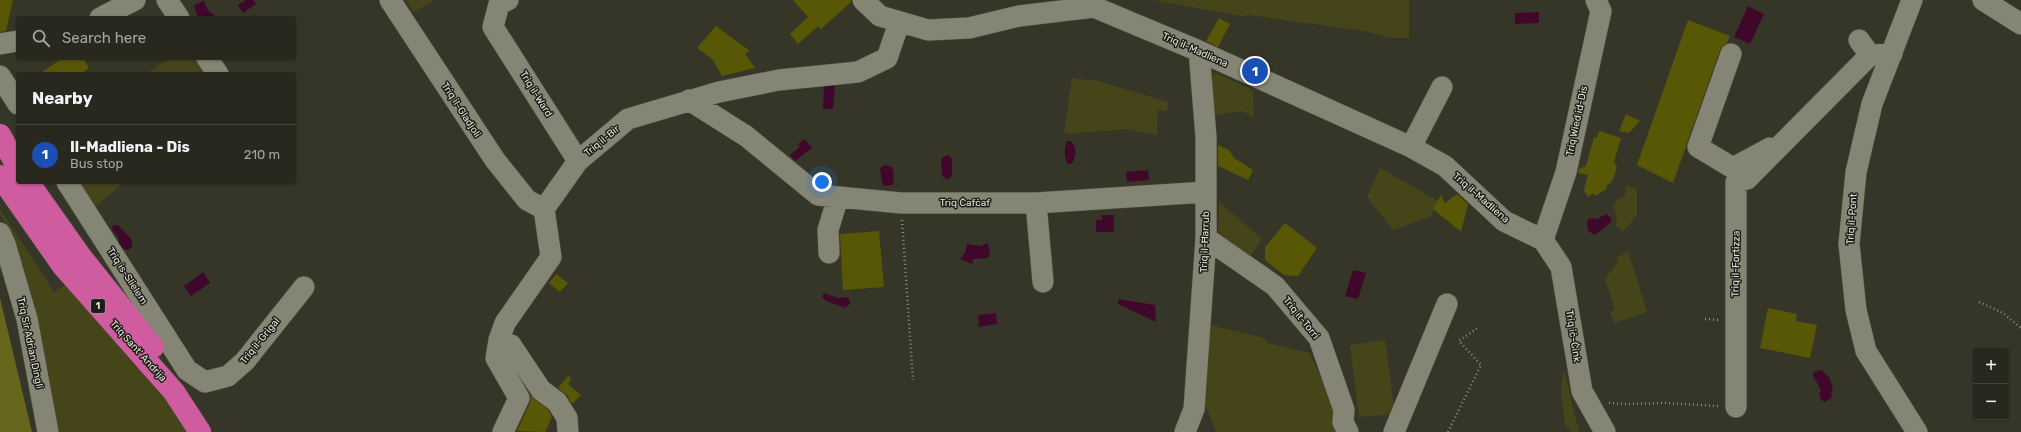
<!DOCTYPE html>
<meta charset="utf-8">
<style>
:root{--surface:#28281e;--page:#34342b;--text:#f1f3f6;--muted:#a5a6a4;--line:#44443c;--accent:#95b2f1}
body{margin:0;font-family:Rubik,sans-serif;background:var(--page);color:var(--text)}
.controls{position:absolute;right:12px;bottom:12px;display:grid;overflow:hidden;border-radius:4px;box-shadow:0 1px 3px #0004}
.controls button{width:36px;height:36px;display:grid;place-items:center;padding:0;border:0;border-bottom:1px solid var(--line);background:var(--surface);color:var(--text);font:20px sans-serif}
.you{position:absolute;left:822px;top:182px;width:14px;height:14px;margin:-10px;border:3px solid #fff;border-radius:50%;background:#1a73e8;box-shadow:0 0 0 6px #1a73e833}
.badge{display:grid;place-items:center;width:26px;height:26px;border-radius:50%;background:var(--accent);color:#fff;font-size:13px;font-weight:700}
.pin{position:absolute;translate:-50% -50%;border:2px solid #fff;box-shadow:0 1px 4px #0006}
.list{margin:0;padding:0;list-style:none}
h2{display:flex;justify-content:space-between;align-items:center;height:52px;margin:0;padding:0 16px;font-size:17px}
h2 small{font-size:13px;font-weight:400;color:var(--muted)}
.list li{display:grid;grid-template-columns:26px 1fr auto;gap:12px;align-items:center;box-sizing:border-box;height:60px;padding:0 16px;border-top:1px solid var(--line)}
.list b{display:block;font-size:15px;white-space:nowrap}
.list p{margin:0;font-size:13px;white-space:nowrap;color:var(--muted)}
.list em{font-size:13px;font-style:normal;color:var(--muted)}
.icon{flex:none;width:22px;height:22px;fill:none;stroke:currentColor;stroke-width:2;stroke-linecap:round;stroke-linejoin:round}
.map{position:relative;flex:none;width:2021px;height:432px;overflow:hidden}
.search{position:absolute;background:var(--surface);box-shadow:0 1px 3px #0004;left:16px;top:16px;width:280px;height:44px;display:flex;align-items:center;gap:10px;box-sizing:border-box;padding:0 14px;border-radius:4px;color:var(--muted);font-size:15px}
.panel{position:absolute;background:var(--surface);box-shadow:0 1px 3px #0004;left:16px;top:72px;width:280px;height:112px;border-radius:4px}
.map>svg:first-child{display:block}
.green{fill:#464519}
.forest{fill:#67661d}
.water{fill:#3f082b}
.building{fill:#585706}
.lines{fill:none;stroke-linecap:round;stroke-linejoin:round}
.minor-casing{stroke:#515145;stroke-width:22}
.highway-casing{stroke:#515145;stroke-width:23}
.path{stroke:#8b8b7f;stroke-width:2.5;stroke-dasharray:1 3;stroke-linecap:butt}
.minor{stroke:#848574;stroke-width:21}
.highway{stroke:#ce5c9e;stroke-width:22}
.labels{text-anchor:middle;dominant-baseline:central;stroke-width:3;stroke-linejoin:round;paint-order:stroke}
.shield{fill:#1d1d17;stroke:#a8a8a0;stroke-width:1}
.shield-label{font-size:9px;font-weight:bold;fill:#e3e3da}
.street-label{font-size:10px;fill:#e3e3da;stroke:#1d1d17}
</style>
<div class="map">
<svg width="2021" height="432" viewBox="0 0 2021 432">
<rect width="100%" height="100%" fill="#363628"/>
<path class="green" d="M406,0H434L414,12Z
M1153,0H1409V38H1391L1364,31L1249,15L1241,16Z
M169,58H194L206,74H146Z
M1215,73L1253,90L1254,117L1242,111L1214,115L1208,79Z
M1072,78L1098,81L1168,102L1167,111L1158,110L1157,135L1126,129L1064,134Z
M1380,168L1438,201L1430,217L1393,230L1367,197Z
M75,182H124L93,209Z
M1626,186L1637,189V215L1623,232L1616,226L1617,220L1613,204L1625,195Z
M1219,202L1262,239L1251,256L1232,243L1218,237Z
M0,209L54,292L65,285L178,415L189,432H53L15,240L0,214Z
M1628,251L1647,312L1614,323L1610,312L1615,310L1605,279L1618,262L1616,258Z
M1210,325L1264,338L1268,343L1309,353L1335,407L1337,430L1334,432H1216L1201,394Z
M1385,340L1395,414L1359,417L1350,345Z
M1564,370L1579,432H1572L1565,425L1561,390Z"/>
<path class="forest" d="M0,298L32,432H0Z"/>
<path class="water" d="M246,0H253L256,4L243,13L238,5Z
M204,1L207,9L215,16L212,18H200L197,15L194,5Z
M1748,6L1764,14L1750,44L1734,37Z
M1539,12V23L1515,24V13Z
M824,84L835,85L833,109H823Z
M805,139L812,148L795,161L790,155L800,147L798,144Z
M1067,141H1071C1077,147 1077,158 1071,164L1067,163C1064,156 1064,148 1067,141Z
M948,155L952,159V176L947,180L942,175L941,160L943,157Z
M885,165L892,167C894,172 894,179 893,185L884,186L882,183L880,168Z
M1148,170L1149,180L1127,182L1126,172Z
M1606,214L1611,218V222L1595,235L1588,231L1587,221L1590,218L1597,219Z
M1102,215H1114V232H1096V220H1102Z
M113,225H118L132,240V247L128,250L121,248L118,245L119,238L112,230Z
M988,243L990,255L987,258L974,259L972,264L960,259L965,253L967,244L980,246Z
M1353,270L1366,273L1358,299L1345,296Z
M203,272L210,283L191,296L184,286Z
M824,293L838,298L846,297L850,300V304L845,308L826,301L822,297Z
M1118,299L1155,305L1156,322L1118,304Z
M996,313L997,324L979,327L978,315Z
M1821,370L1829,377L1833,387L1831,392L1832,397L1825,402L1821,400L1819,393L1821,390L1813,376L1814,372Z"/>
<path class="building" d="M0,0H13L6,31L0,32Z
M793,0H851V2L821,29L818,26L798,44L790,34L808,17Z
M1219,18L1230,24L1218,47L1206,41Z
M1688,20L1730,36L1727,43L1720,50L1673,183L1637,165Z
M716,26L750,51L745,54L755,68L722,76L712,59L697,48Z
M63,58H83L89,68L80,74H39Z
M1626,114L1640,121L1629,133L1619,131Z
M1599,131L1621,138L1614,162L1617,167L1612,182L1606,186L1607,188L1596,196L1594,193L1588,197L1584,190L1588,175L1578,173L1579,169L1586,166L1594,137L1597,138Z
M1218,145L1229,150L1234,158L1253,170L1248,180L1218,166Z
M1457,194L1468,204L1461,232L1433,209L1441,195L1445,203Z
M1285,223L1317,248L1298,276L1284,275L1265,260V247Z
M879,231L884,287L843,290L840,234Z
M556,274L568,283L560,292L549,283Z
M1768,308L1797,314L1796,321L1817,325L1810,358L1760,348Z
M568,376L571,378L568,384L581,395L572,404L567,395L558,388Z
M531,396L548,410L552,417L545,432L517,431L530,403Z"/>
<g class="lines">
<defs>
<path id="minor" d="M167,0L179,18
M390,0L495,160L527,200L544,209
M508,0L499,4L493,27L578,161
M863,0L880,16L928,30L969,28L1019,16L1094,7L1199,51L1411,147L1445,166L1504,221L1543,240L1561,267L1582,391L1605,432
M1912,0L1872,104L1856,172L1849,244L1856,310L1866,351L1917,432
M1983,0L2021,24
M100,18L135,0
M1859,40L1870,55
M0,44L18,41
M1731,54L1698,147L1733,168L1770,148
M207,58L218,74
M0,76L18,104
M689,100L746,136L818,195L901,203H1036L1206,192
M1411,147L1442,87
M67,182L187,370L205,382L228,376L245,361L304,287
M1036,203L1043,282
M0,233L5,244L27,319L48,432
M1206,238L1275,286L1319,338L1344,410L1343,422L1348,432
M1543,240L1566,172L1601,11L1596,0
M829,253L828,230L838,197
M499,340L511,345L541,390L557,402L567,418L568,432
M1736,407V182L1747,179L1870,55L1892,54
M503,432L519,398L496,358L499,340L505,323L551,257L544,209L578,161L628,119L719,92L779,80L858,72L887,58L899,23
M1185,432L1194,409L1206,238V137L1199,51
M1394,432L1447,304"/>
<path id="highway" d="M0,135L18,168
M0,176L63,266L174,392L200,432
M28,182L81,257L153,347"/>
</defs>
<use href="#minor" class="minor-casing"/>
<use href="#highway" class="highway-casing"/>
<path class="path" d="M902,220L913,380
M1979,302L2003,313L2021,328
M1705,319L1719,320
M1609,403L1627,404L1665,403L1719,406
M1448,432L1481,365L1459,341L1479,327"/>
<use href="#minor" class="minor"/>
<use href="#highway" class="highway"/>
</g>
<g class="labels">
<rect class="shield" x="91" y="299" width="14" height="14" rx="3"/>
<g class="shield-label">
<text x="98" y="306">1</text>
</g>
<g class="street-label">
<text transform="translate(1195 50) rotate(24)">Triq il-Madliena</text>
<text transform="translate(536 94) rotate(58)">Triq il-Ward</text>
<text transform="translate(461 110) rotate(57)">Triq il-Gladjoli</text>
<text transform="translate(1577 121) rotate(-78)">Triq Wied id-Dis</text>
<text transform="translate(602 141) rotate(-40)">Triq il-Bir</text>
<text transform="translate(1481 198) rotate(41)">Triq il-Madliena</text>
<text x="965" y="203">Triq Ċafċaf</text>
<text transform="translate(1852 219) rotate(-86)">Triq il-Pont</text>
<text transform="translate(1205 242) rotate(-88)">Triq il-Ħarrub</text>
<text transform="translate(1736 264) rotate(-89)">Triq il-Fortizza</text>
<text transform="translate(127 276) rotate(57)">Triq is-Slielem</text>
<text transform="translate(1301 318) rotate(51)">Triq it-Torri</text>
<text transform="translate(1573 336) rotate(81)">Triq iċ-Ċink</text>
<text transform="translate(260 341) rotate(-51)">Triq il-Grigal</text>
<text transform="translate(30 343) rotate(78)">Triq Sir Adrian Dingli</text>
<text transform="translate(138 351) rotate(48)">Triq Sant' Andrija</text>
</g>
</g>
</svg>
<div class="controls">
<button>+</button>
<button>−</button>
</div>
<div class="you"></div>
<div class="pin badge" style="left:1255px;top:71px;background:#1a4fb4">1</div>
<div class="search"><svg class="icon" aria-label="search" viewBox="0 0 24 24"><circle cx="10" cy="10" r="6"/><path d="M15 15l6 6"/></svg>Search here</div>
<section class="panel">
<h2>Nearby<small></small></h2>
<ul class="list">
<li><span class="badge" style="background:#1a4fb4">1</span><div><b>Il-Madliena - Dis</b><p>Bus stop</p></div><em>210 m</em></li>
</ul>
</section>
</div>
